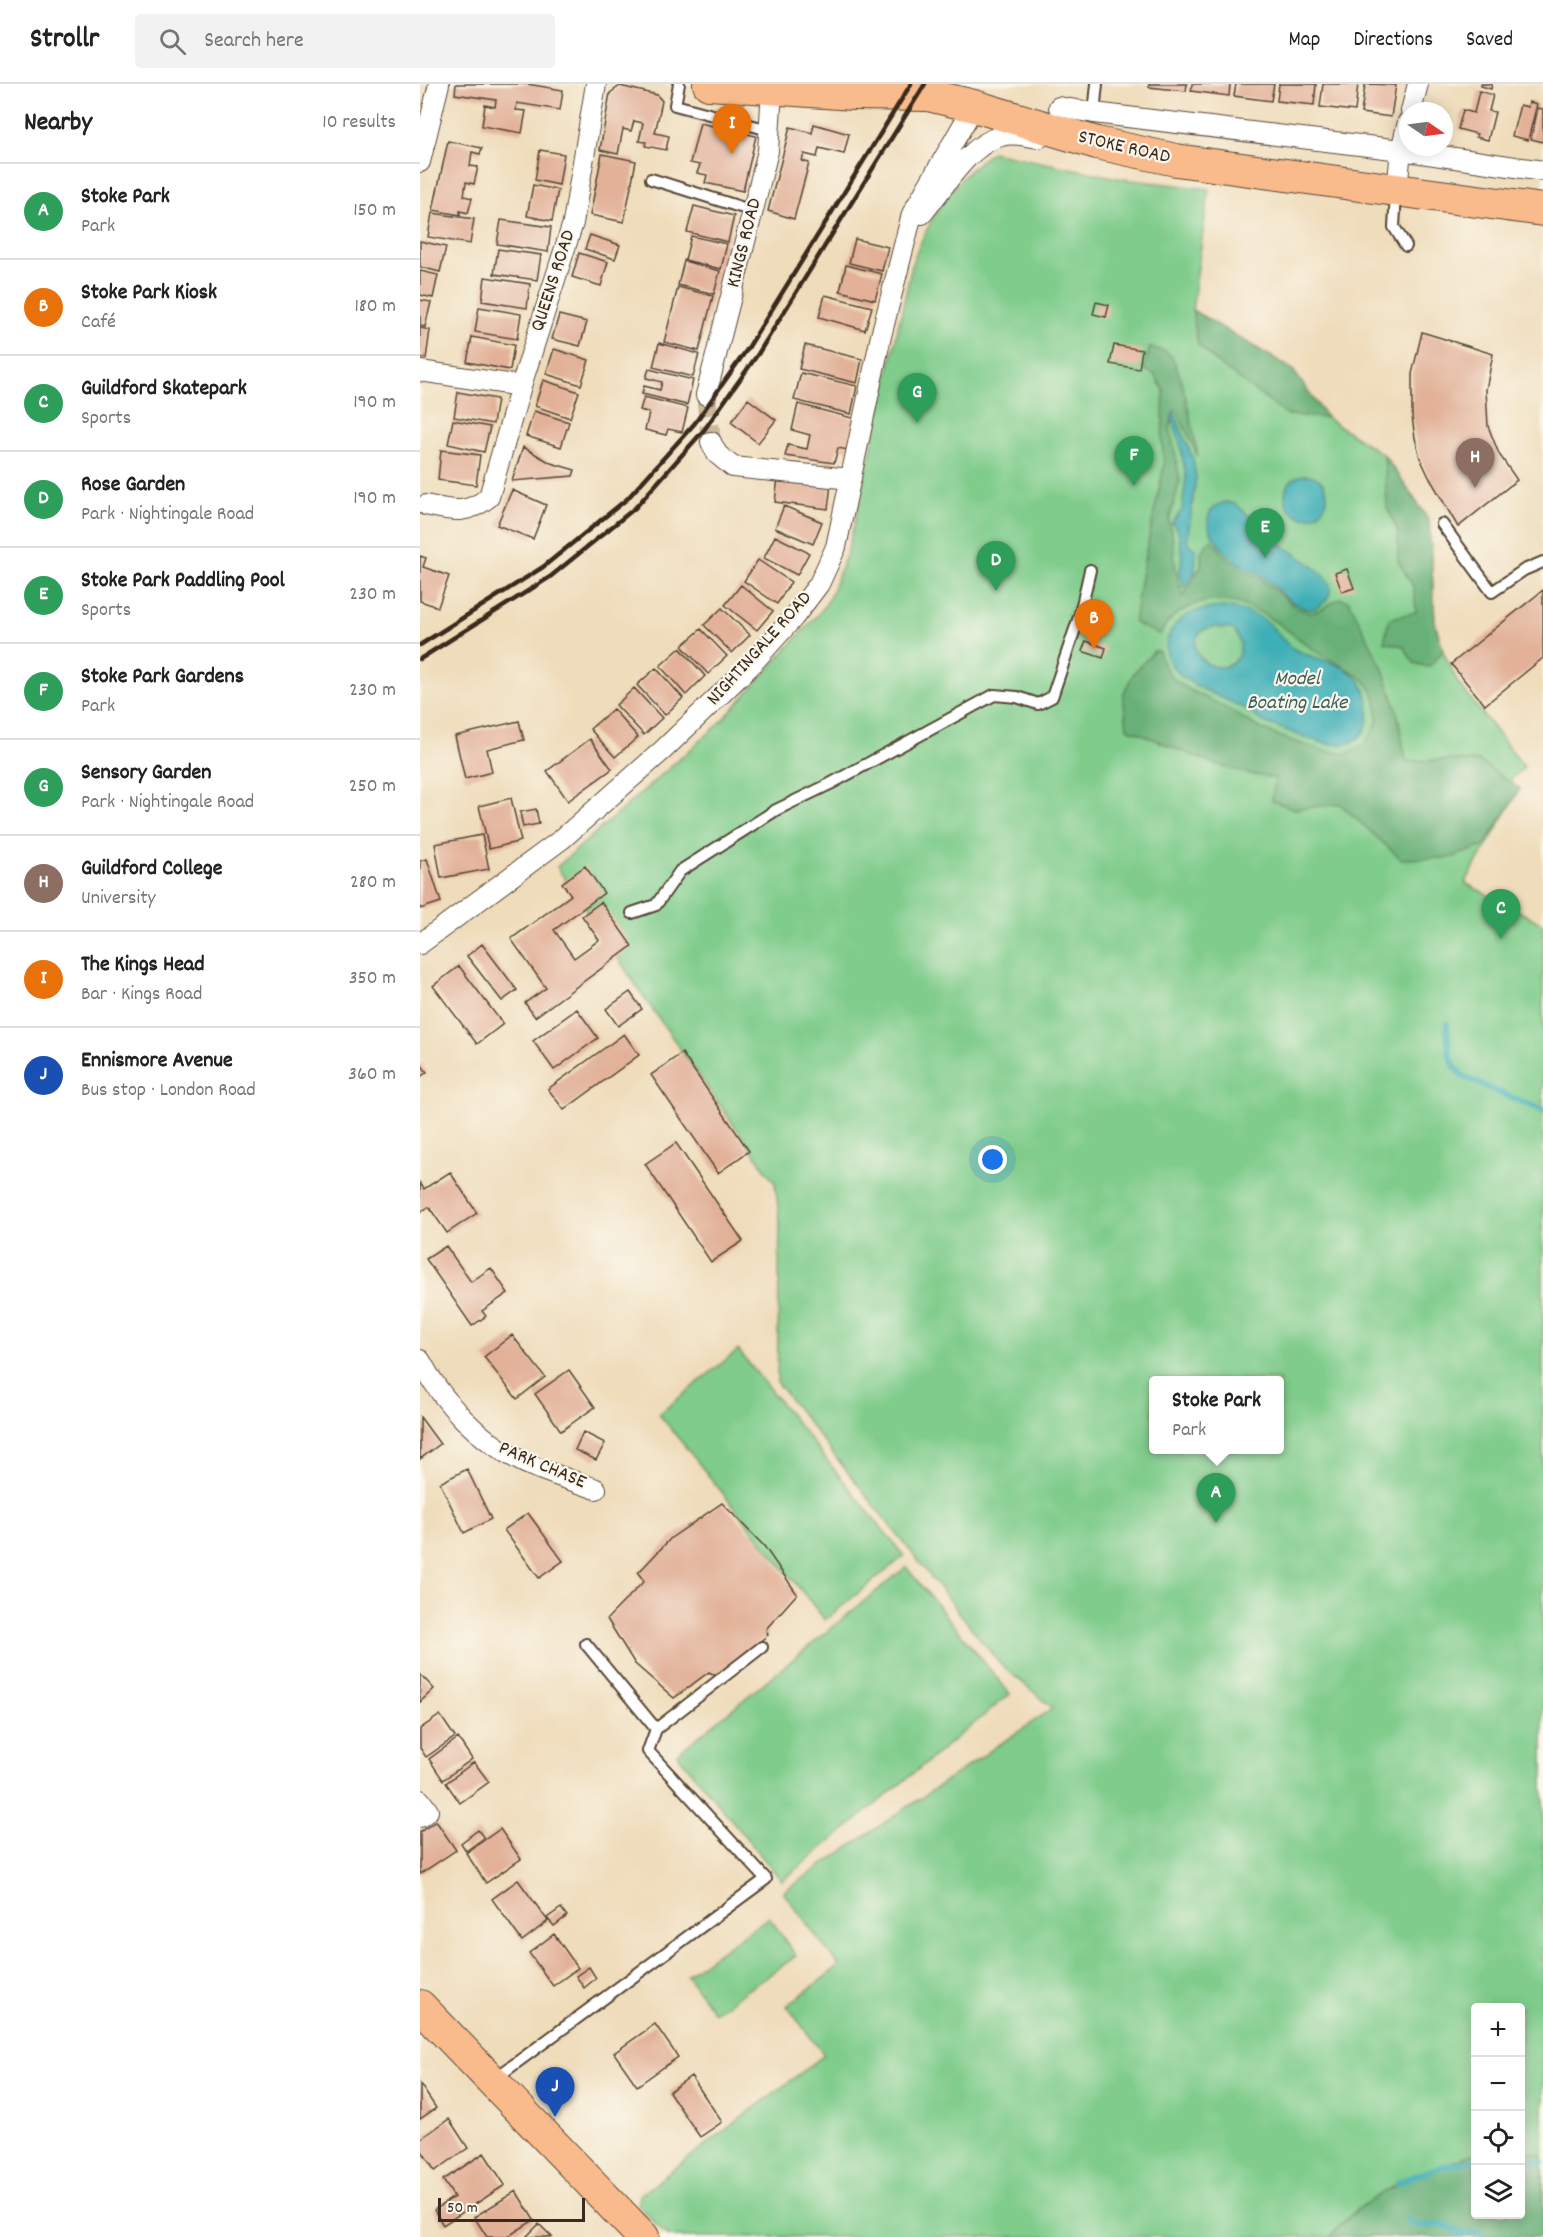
<!DOCTYPE html>
<meta charset="utf-8">
<style>
:root{--surface:#fff;--page:#f2f2f2;--text:#222;--muted:#767676;--line:#e0e0e0;--accent:#b5179e}
body{margin:0;font-family:Dekko,sans-serif;background:var(--page);color:var(--text)}
.controls{position:absolute;right:18px;bottom:18px;display:grid;overflow:hidden;border-radius:6px;box-shadow:0 3px 15px #0003}
.controls button{width:54px;height:54px;display:grid;place-items:center;padding:0;border:0;border-bottom:2px solid var(--line);background:var(--surface);color:var(--text);font:30px sans-serif}
.compass{position:absolute;left:979px;top:18px;width:54px;height:54px;border-radius:50%;background:var(--surface);box-shadow:0 3px 15px #0003;rotate:103deg}
.scale{position:absolute;left:18px;bottom:15px;width:147px;box-sizing:border-box;padding-left:6px;border:3px solid #3b2a1e;border-top:0;font-size:16px;line-height:21px;white-space:nowrap;color:#3b2a1e;-webkit-text-stroke:4px #fbf7ec;paint-order:stroke}
.you{position:absolute;left:573px;top:1076px;width:21px;height:21px;margin:-15px;border:4px solid #fff;border-radius:50%;background:#1a73e8;box-shadow:0 0 0 9px #1a73e833}
.badge{display:grid;place-items:center;width:39px;height:39px;border-radius:50%;background:var(--accent);color:#fff;font-size:20px;font-weight:700}
.pin{position:absolute;translate:-50% -50px;filter:drop-shadow(0 2px 3px #0008)}
.pin::after{content:'';position:absolute;top:32px;width:21px;height:18px;background:inherit;clip-path:polygon(0 0,100% 0,50% 100%)}
.popup{position:absolute;left:729px;top:1292px;width:135px;height:78px;box-sizing:border-box;display:grid;place-content:center;border-radius:6px;background:var(--surface);filter:drop-shadow(0 2px 4px #0005);font-size:20px;white-space:nowrap;color:var(--muted)}
.popup b{font-size:22px;color:var(--text)}
.popup::after{content:'';position:absolute;left:50%;top:100%;margin-left:-12px;border:12px solid transparent;border-top-color:var(--surface)}
.list{margin:0;padding:0;list-style:none}
h2{display:flex;justify-content:space-between;align-items:center;height:78px;margin:0;padding:0 24px;font-size:26px}
h2 small{font-size:20px;font-weight:400;color:var(--muted)}
.list li{display:grid;grid-template-columns:39px 1fr auto;gap:18px;align-items:center;box-sizing:border-box;height:96px;padding:0 24px;border-top:2px solid var(--line)}
.list b{display:block;font-size:22px;white-space:nowrap}
.list p{margin:0;font-size:20px;white-space:nowrap;color:var(--muted)}
.list em{font-size:20px;font-style:normal;color:var(--muted)}
.icon{flex:none;width:33px;height:33px;fill:none;stroke:currentColor;stroke-width:2;stroke-linecap:round;stroke-linejoin:round}
.map{position:relative;flex:none;width:1123px;height:2153px;overflow:hidden}
header{display:flex;align-items:center;gap:36px;box-sizing:border-box;height:84px;padding:0 30px;background:var(--surface);border-bottom:2px solid var(--line)}
header strong{font-size:28px}
nav{display:flex;gap:33px;margin-inline-start:auto;font-size:21px}
.search{width:420px;height:54px;background:var(--page);display:flex;align-items:center;gap:15px;box-sizing:border-box;padding:0 21px;border-radius:6px;color:var(--muted);font-size:22px}
main{display:flex}
aside{flex:1;background:var(--surface)}
.map>svg:first-child{display:block}
.green{fill:#7fcc8b;stroke:#5d7b54;stroke-width:1.5;fill-rule:evenodd}
.forest{fill:#67b077;stroke:#516d4a;stroke-width:1.5}
.water{fill:#3eafb6;stroke:#3c6c6a;stroke-width:1.5;fill-rule:evenodd}
.lines{fill:none;stroke-linecap:round;stroke-linejoin:round}
.stream{stroke:#3eafb6;stroke-width:6}
.building{fill:#e2b198}
.minor-tunnel{stroke:#cbb89b;stroke-width:20;stroke-dasharray:20 10;stroke-linecap:butt}
.service-casing{stroke:#564535;stroke-width:14}
.minor-casing{stroke:#564535;stroke-width:22}
.primary-casing{stroke:#564535;stroke-width:34}
.service{stroke:#fff;stroke-width:10}
.minor{stroke:#fff;stroke-width:20}
.primary{stroke:#fabb8c;stroke-width:32}
.rail{stroke:#3b2a1e;stroke-width:4.5}
.labels{text-anchor:middle;dominant-baseline:central;stroke-width:4.5;stroke-linejoin:round;paint-order:stroke}
.street-label{font-size:20px;fill:#3b2a1e;stroke:#fbf7ec}
.water-label{font-size:21px;font-style:italic;fill:#3c5f5b;stroke:#fbf7ec}
</style>
<header>
<strong>Strollr</strong>
<div class="search"><svg class="icon" aria-label="search" viewBox="0 0 24 24"><circle cx="10" cy="10" r="6"/><path d="M15 15l6 6"/></svg>Search here</div>
<nav><a>Map</a><a>Directions</a><a>Saved</a></nav>
</header>
<main>
<aside>
<h2>Nearby<small>10 results</small></h2>
<ul class="list">
<li><span class="badge" style="background:#2e9e5b">A</span><div><b>Stoke Park</b><p>Park</p></div><em>150 m</em></li>
<li><span class="badge" style="background:#e8710a">B</span><div><b>Stoke Park Kiosk</b><p>Café</p></div><em>180 m</em></li>
<li><span class="badge" style="background:#2e9e5b">C</span><div><b>Guildford Skatepark</b><p>Sports</p></div><em>190 m</em></li>
<li><span class="badge" style="background:#2e9e5b">D</span><div><b>Rose Garden</b><p>Park · Nightingale Road</p></div><em>190 m</em></li>
<li><span class="badge" style="background:#2e9e5b">E</span><div><b>Stoke Park Paddling Pool</b><p>Sports</p></div><em>230 m</em></li>
<li><span class="badge" style="background:#2e9e5b">F</span><div><b>Stoke Park Gardens</b><p>Park</p></div><em>230 m</em></li>
<li><span class="badge" style="background:#2e9e5b">G</span><div><b>Sensory Garden</b><p>Park · Nightingale Road</p></div><em>250 m</em></li>
<li><span class="badge" style="background:#8d6e63">H</span><div><b>Guildford College</b><p>University</p></div><em>280 m</em></li>
<li><span class="badge" style="background:#e8710a">I</span><div><b>The Kings Head</b><p>Bar · Kings Road</p></div><em>350 m</em></li>
<li><span class="badge" style="background:#1a4fb4">J</span><div><b>Ennismore Avenue</b><p>Bus stop · London Road</p></div><em>360 m</em></li>
</ul>
</aside>
<div class="map">
<svg width="1123" height="2153" viewBox="0 0 1123 2153">
<rect width="100%" height="100%" fill="#fbf7ec"/>
<filter id="ink" filterUnits="userSpaceOnUse"><feTurbulence type="fractalNoise" baseFrequency=".0167" numOctaves="2"/><feDisplacementMap in="SourceGraphic" scale="12" xChannelSelector="R" yChannelSelector="G"/><feConvolveMatrix kernelMatrix="1 2 1 2 8 2 1 2 1" color-interpolation-filters="sRGB"/></filter>
<filter id="wash" filterUnits="userSpaceOnUse"><feTurbulence type="fractalNoise" baseFrequency=".008" numOctaves="4" result="noise"/><feDisplacementMap in="SourceGraphic" scale="24" xChannelSelector="R" yChannelSelector="G"/><feGaussianBlur stdDeviation="1.35" result="paint"/><feColorMatrix in="noise" values="0 0 0 0 0 0 0 0 0 0 0 0 0 0 0 0 0 1.4 0 .05"/><feComposite in="paint" operator="in"/></filter>
<g filter="url(#wash)">
<rect width="100%" height="100%" fill="#efdcba"/>
<path class="green" d="M572,68L703,95L789,105L772,226L872,285L907,334L964,371L1009,436L1015,538L1023,567L1038,599L1104,683L1089,697L1100,705L1045,799L1123,840V2153H248L218,2121L220,2111L404,1971L367,1922L419,1882L363,1808L633,1624L580,1580L357,1299L360,1139L355,1099L228,919L137,783L298,641L401,527L408,517L427,469L436,433L493,177C509,135 534,94 572,68ZM733,1296H859V1366H733ZM1056,1924H1100V2130H1056Z
M318,1266L484,1472L405,1536L239,1330Z
M486,1483L590,1610L362,1797L257,1670Z
M349,1833L376,1872L294,1929L267,1891Z"/>
<path class="forest" d="M772,226L872,285L907,334L867,331L796,278L778,261Z
M730,263C735,265 744,266 748,269C762,280 774,353 778,373L757,327H754L750,344L760,396L749,437L752,448L755,481L763,513L781,482V468L791,455L803,470L820,485L839,494L877,524L891,529L902,525L920,514L929,517L963,585L977,627L986,677L1023,676L1059,677L1100,705L1064,762L1030,774L981,775L920,720L875,725L852,717L855,694C803,689 755,663 707,644L703,611L713,590L734,567H739C741,579 749,593 760,600C772,608 787,614 800,621C815,629 829,639 844,646C860,653 916,674 931,668C943,664 950,654 955,643C958,637 958,631 957,625C956,590 917,583 894,566C860,541 817,502 772,522C756,529 747,536 740,551L714,539L721,492L744,381L742,358L744,307L735,291L724,285Z
M964,371L1009,436L1015,538L1023,567L1009,583L994,579L983,562L964,558L969,535L996,528L994,504L978,477V448L967,423Z
M1101,2066L1123,2071V2153H910C946,2108 1002,2087 1055,2070L1056,2130H1100Z"/>
<path class="water" d="M754,328L773,375L776,394L767,458L776,466L775,488L764,504L760,488L762,470L758,446L752,439L762,426L766,393L760,359L752,333Z
M865 412a21 21 0 1 1 42 0a21 21 0 1 1-42 0Z
M806,418L816,420C829,432 844,445 857,457C870,468 905,486 910,501C913,513 899,527 888,525C869,521 854,500 839,490C834,487 828,486 822,482C803,470 766,429 806,418Z
M806,523C822,526 836,529 848,539C857,547 864,559 874,565C893,576 920,576 936,593C952,608 956,651 929,659C913,664 891,656 876,650C865,645 853,642 842,637C836,634 832,629 827,626C802,611 726,592 751,547C762,527 785,524 806,523ZM794,543L812,545C826,557 822,581 801,583C787,584 772,570 776,556C778,547 786,544 794,543Z"/>
<g class="lines">
<path class="stream" d="M1027,940C1028,956 1027,977 1040,989C1050,999 1107,1019 1123,1026
M1100,2076L1123,2079
M978,2098L1020,2083L1056,2076
M987,2135L994,2142L1026,2141L1041,2149H1058L1062,2153"/>
</g>
<g id="blocks">
<path class="building" d="M36,0H107L143,6L140,26L97,19L96,26L106,27L102,49L62,42L65,21L75,23L76,16L35,10Z
M729,0H767L766,7L729,3Z
M772,0H810L809,12L771,7Z
M816,0H854L851,17L814,12Z
M859,0H896L894,21L857,17Z
M903,0H938L935,27L900,23Z
M949,0L976,1L971,33L941,29L945,1Z
M1061,0H1072L1071,5L1061,2Z
M200,2L237,11L242,17L235,49L249,52L246,66L225,62L226,58L219,57L223,39L214,37L211,47L203,45L198,70L180,66L190,9Z
M1059,7L1073,11L1069,27L1075,28L1068,56L1056,53L1057,50L1038,45L1043,26L1054,29Z
M1109,18L1117,20L1108,56L1092,52L1100,21L1108,23Z
M1118,24L1123,25V58L1111,55Z
M280,39L336,52L323,107L285,99L287,91L277,89L280,81L270,79Z
M394,40L429,50L424,70L399,64L397,73L384,70L382,77L389,79L374,135L348,127L370,43L392,49Z
M28,57L62,64L60,70L52,68L50,82L58,83L54,100L46,98L44,112L52,114L48,129L40,127V131L13,126Z
M120,66L144,70L139,101L115,96Z
M182,70L216,77L204,138L170,131Z
M113,101L138,106L132,137L107,132Z
M274,122L314,132L308,158L267,148Z
M12,129L54,135L50,160L8,153Z
M81,136L131,143L128,168L77,160Z
M170,151L200,161L195,175L165,165Z
M271,152L307,160L301,185L265,176Z
M435,155L468,163L462,187L429,179Z
M0,157L26,163L20,188L0,183Z
M78,165L121,171L117,196L74,190Z
M159,169L188,178L181,202L152,193Z
M264,177L300,187L294,210L258,201Z
M426,181L462,190L455,216L420,207Z
M0,187L18,191L13,214L0,211Z
M65,193L110,200L107,224L62,217Z
M258,203L293,212L279,267L244,258Z
M405,211L452,223L445,246L399,233Z
M0,216L11,218L5,243L0,242Z
M676,218L689,221L686,233L673,230Z
M59,223L101,230L97,255L55,248Z
M139,231L167,238L160,262L132,255Z
M0,244L10,246L6,275L0,274Z
M1002,248L1073,270L1066,306L1068,342L1079,370L1097,396L1038,443L1009,393L1000,374L995,354L992,333V290Z
M52,253L94,261L90,286L47,278Z
M239,259L279,270L273,293L233,283Z
M385,261L442,275L437,299L379,285Z
M694,261L722,266L719,285L690,280Z
M134,265L169,276L161,301L126,290Z
M229,285L273,296L267,321L222,310L224,302L240,306L242,298L226,294Z
M381,289L437,302L431,330L374,316Z
M123,296L159,308L150,334L115,322Z
M38,308L77,315L73,340L34,333Z
M224,313L268,324L262,348L248,345L246,351L225,346L229,329L220,326Z
M328,315L356,336L338,359L311,338Z
M378,320L436,335L428,366L418,364L414,379L365,372L368,361L387,365L390,351L372,346Z
M114,327L149,338L141,363L106,352Z
M33,336L70,343L64,368L28,360Z
M103,363L131,379L155,386L153,392L92,397Z
M21,366L60,371L56,401L18,396Z
M358,394L411,400L408,425L355,418Z
M92,406L126,421L113,455L77,441Z
M364,422L402,438L393,460L355,444Z
M355,452L389,469L377,491L344,474Z
M0,472L6,474L3,483L29,492L18,523L0,517Z
M338,476L371,498L357,520L324,497Z
M927,485L934,504L922,508L915,489Z
M321,501L353,527L337,546L305,521Z
M1123,506V574L1065,621L1031,580Z
M302,524L330,551L312,569L284,541Z
M281,545L307,572L288,590L262,562Z
M666,557L686,564L683,574L662,567Z
M260,564L285,592L266,611L240,582Z
M236,584L263,614L245,631L217,601Z
M214,604L242,634L224,651L196,621Z
M193,625L218,653L195,673L170,645Z
M99,637L104,656L67,665L72,688L45,695L35,652Z
M170,655L192,685L148,717L127,687Z
M91,714L101,757L69,765L59,722Z
M116,725L119,740L103,743L100,728Z
M62,751L69,785L21,794L15,760Z
M7,775L21,818L0,825V777Z
M165,782L184,809L134,846L154,874L179,856L162,832L181,818L212,862L115,933L105,919L126,904L91,855L151,811L142,799Z
M62,860L97,906L82,917L47,872Z
M39,882L83,940L57,960L13,902Z
M210,908L222,925L198,942L186,925Z
M157,925L178,954L134,986L113,957Z
M204,950L219,971L144,1026L128,1005Z
M262,969L329,1067L298,1089L231,991Z
M0,979L7,988L0,993Z
M256,1059L323,1157L291,1178L225,1080Z
M30,1088L57,1129L27,1149L9,1123L2,1127L0,1124V1099L4,1105Z
M26,1162L51,1198L71,1184L88,1209L62,1227L66,1232L52,1242L6,1175Z
M92,1251L125,1293L97,1315L64,1273Z
M149,1286L175,1323L141,1347L115,1310Z
M0,1333L20,1360L0,1375Z
M163,1348L185,1359L176,1376L155,1366Z
M47,1385L71,1435L44,1449L20,1399Z
M302,1419L344,1462L377,1510L346,1545L348,1551L296,1592L289,1588L254,1614L215,1580L187,1535L224,1497L218,1489L251,1454Z
M108,1429L143,1477L119,1494L84,1446Z
M0,1590L14,1605L0,1618Z
M20,1631L35,1653L6,1673L0,1664V1645Z
M38,1654L52,1675L23,1696L9,1675Z
M54,1678L69,1698L40,1719L26,1699Z
M16,1737L36,1766L0,1790V1748Z
M80,1745L101,1775L66,1799L46,1769Z
M58,1746L64,1754L46,1767L41,1759Z
M98,1796L128,1837L102,1857L72,1815Z
M141,1824L147,1832L134,1842L127,1834Z
M134,1850L158,1884L133,1902L109,1869Z
M169,1883L176,1894L164,1904L156,1892Z
M235,1940L258,1973L217,2002L194,1969Z
M271,1992L302,2038L280,2053L249,2008Z
M0,2000L16,2024L0,2035Z
M29,2035L48,2064L15,2087L0,2064V2055Z
M64,2069L85,2101L23,2141L14,2126L34,2113L23,2096Z
M96,2107L114,2136L87,2153H67L54,2133Z
M119,2140L132,2153H106Z"/>
</g>
</g>
<g filter="url(#ink)">
<use href="#blocks" fill-opacity="0" stroke="#564535" stroke-width="1.5"/>
<g class="lines">
<path class="minor-tunnel" d="M286,311L291,358"/>
<defs>
<path id="service" d="M259,0L255,21L349,46
M674,29L677,0
M231,95L333,127
M976,109L974,143L986,162
M1022,440L1072,508L1104,486L1123,478
M212,829L236,821L260,787L356,726L410,700L574,611L597,613L618,620L632,613L660,530L670,486
M166,1560L236,1645
M73,1996L346,1795L228,1667L236,1645L342,1563"/>
<path id="minor" d="M639,23L674,29L981,66L1123,87
M991,27L998,0
M0,78L19,0
M977,106L981,66L988,38
M502,130C524,104 548,61 581,52C593,48 606,52 618,54
M0,287L101,302
M286,311L348,67L352,6
M291,358L297,370L313,383L431,395
M6,421C33,427 47,431 69,413L101,302L153,139L176,0
M0,860L142,755L243,666L330,582L374,533L399,500L416,463L461,252L492,130L554,22
M0,1276C23,1319 59,1357 103,1378C126,1389 152,1396 176,1405
M0,1716L8,1727L0,1733"/>
<path id="primary" d="M289,0L434,10L508,11L554,22L677,59L756,76L1123,126
M0,1922L223,2153"/>
</defs>
<use href="#service" class="service-casing"/>
<use href="#minor" class="minor-casing"/>
<use href="#primary" class="primary-casing"/>
<use href="#service" class="service"/>
<use href="#minor" class="minor"/>
<use href="#primary" class="primary"/>
<path class="rail" d="M0,561L123,483L207,415L275,339L328,264L491,0
M0,575L130,493L215,424L284,346L338,270L505,0"/>
</g>
</g>
<g class="labels">
<g class="street-label">
<text transform="translate(704 64) rotate(13)">STOKE ROAD</text>
<text transform="translate(325 159) rotate(-76)">KINGS ROAD</text>
<text transform="translate(134 197) rotate(-72)">QUEENS ROAD</text>
<text transform="translate(340 565) rotate(-48)">NIGHTINGALE ROAD</text>
<text transform="translate(122 1382) rotate(23)">PARK CHASE</text>
</g>
<g class="water-label">
<text x="877" y="596">Model<tspan x="877" dy="24">Boating Lake</tspan></text>
</g>
</g>
</svg>
<div class="controls">
<button>+</button>
<button>−</button>
<button><svg class="icon" aria-label="locate" viewBox="0 0 24 24"><circle cx="12" cy="12" r="6"/><path d="M12 2v4M12 18v4M2 12h4M18 12h4"/></svg></button>
<button><svg class="icon" aria-label="layers" viewBox="0 0 24 24"><path d="M12 4l9 5-9 5-9-5zM3 14l9 5 9-5"/></svg></button>
</div>
<svg class="compass" viewBox="-18 -18 36 36"><path d="M0-13l5 13h-10z" fill="#e53935"/><path d="M0 13l5-13h-10z" fill="#767676"/></svg>
<div class="scale">50 m</div>
<div class="you"></div>
<div class="pin badge" style="left:796px;top:1439px;background:#2e9e5b">A</div>
<div class="popup"><b>Stoke Park</b>Park</div>
<div class="pin badge" style="left:674px;top:565px;background:#e8710a">B</div>
<div class="pin badge" style="left:1081px;top:855px;background:#2e9e5b">C</div>
<div class="pin badge" style="left:576px;top:507px;background:#2e9e5b">D</div>
<div class="pin badge" style="left:845px;top:474px;background:#2e9e5b">E</div>
<div class="pin badge" style="left:714px;top:402px;background:#2e9e5b">F</div>
<div class="pin badge" style="left:497px;top:339px;background:#2e9e5b">G</div>
<div class="pin badge" style="left:1055px;top:404px;background:#8d6e63">H</div>
<div class="pin badge" style="left:312px;top:70px;background:#e8710a">I</div>
<div class="pin badge" style="left:135px;top:2033px;background:#1a4fb4">J</div>
</div>
</main>
